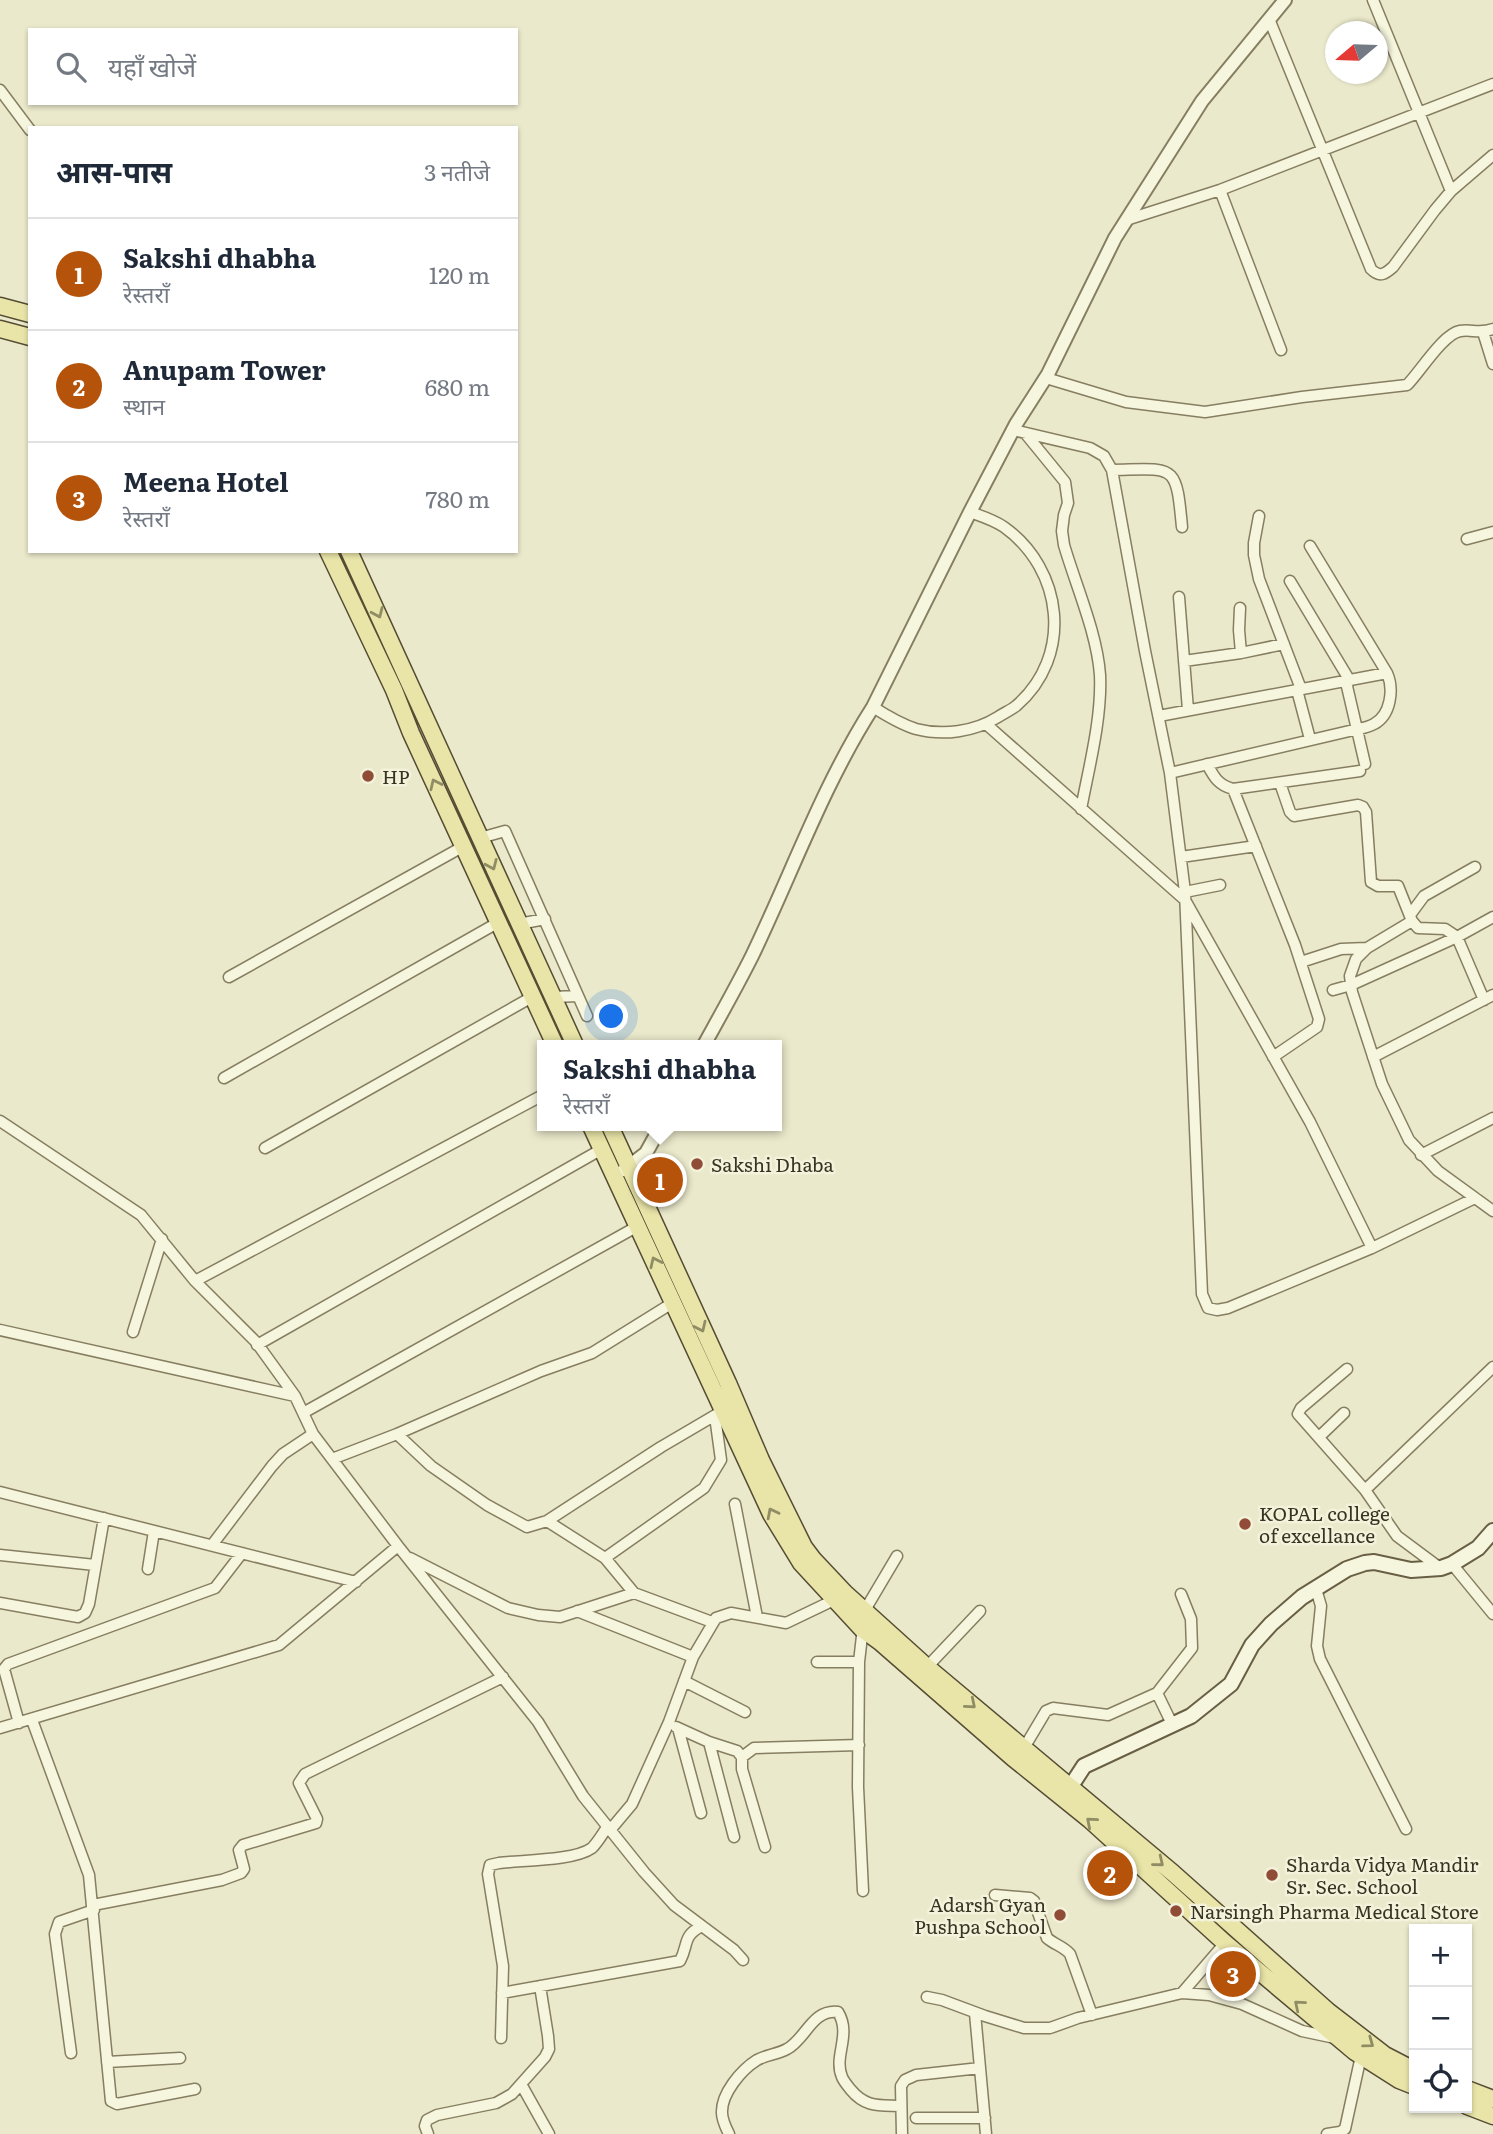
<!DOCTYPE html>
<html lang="hi">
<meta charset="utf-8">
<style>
:root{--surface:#fff;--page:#f6f6f7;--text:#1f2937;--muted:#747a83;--line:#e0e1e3;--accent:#b45309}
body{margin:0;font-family:Literata,"Noto Sans Devanagari",serif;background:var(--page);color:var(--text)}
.controls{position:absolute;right:21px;bottom:21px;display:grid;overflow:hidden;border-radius:0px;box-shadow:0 2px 5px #0004}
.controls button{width:63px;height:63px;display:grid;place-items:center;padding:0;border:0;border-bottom:2px solid var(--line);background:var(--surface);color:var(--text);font:35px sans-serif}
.compass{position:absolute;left:1325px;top:21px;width:63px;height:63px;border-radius:50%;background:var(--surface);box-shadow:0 2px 5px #0004;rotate:251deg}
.you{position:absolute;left:612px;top:1017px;width:24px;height:24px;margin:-18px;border:5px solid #fff;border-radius:50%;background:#1a73e8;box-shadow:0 0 0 10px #1a73e833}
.badge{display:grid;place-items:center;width:46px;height:46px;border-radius:50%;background:var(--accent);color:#fff;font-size:23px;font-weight:700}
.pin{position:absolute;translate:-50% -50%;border:4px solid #fff;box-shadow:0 2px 7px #0006}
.popup{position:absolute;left:537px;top:1040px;width:245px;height:91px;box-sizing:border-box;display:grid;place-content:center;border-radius:0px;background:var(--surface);filter:drop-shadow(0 2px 5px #0005);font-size:23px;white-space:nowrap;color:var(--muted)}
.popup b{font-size:26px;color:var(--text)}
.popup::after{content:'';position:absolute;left:50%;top:100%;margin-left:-14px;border:14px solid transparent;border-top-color:var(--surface)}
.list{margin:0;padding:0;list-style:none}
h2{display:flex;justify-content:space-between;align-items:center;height:91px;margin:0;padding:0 28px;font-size:30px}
h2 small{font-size:23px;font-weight:400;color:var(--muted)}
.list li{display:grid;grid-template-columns:46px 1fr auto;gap:21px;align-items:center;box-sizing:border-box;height:112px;padding:0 28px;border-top:2px solid var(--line)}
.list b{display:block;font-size:26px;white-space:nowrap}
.list p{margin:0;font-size:23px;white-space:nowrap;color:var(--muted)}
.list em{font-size:23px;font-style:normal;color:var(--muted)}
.icon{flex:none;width:38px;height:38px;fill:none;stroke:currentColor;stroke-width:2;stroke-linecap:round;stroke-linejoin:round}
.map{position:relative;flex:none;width:1493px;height:2134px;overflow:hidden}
.search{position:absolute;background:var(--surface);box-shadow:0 2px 5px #0004;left:28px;top:28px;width:490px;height:77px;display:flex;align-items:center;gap:18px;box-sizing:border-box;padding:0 24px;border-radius:0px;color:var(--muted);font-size:26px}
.panel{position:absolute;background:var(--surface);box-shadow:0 2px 5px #0004;left:28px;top:126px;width:490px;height:427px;border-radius:0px}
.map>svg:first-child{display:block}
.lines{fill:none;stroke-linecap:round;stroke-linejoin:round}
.minor-casing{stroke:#867e61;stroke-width:13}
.tertiary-casing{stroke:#867e61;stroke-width:16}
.secondary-casing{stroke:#685f44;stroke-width:18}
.primary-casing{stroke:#554c34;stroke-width:19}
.minor{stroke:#f6f5de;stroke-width:10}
.tertiary{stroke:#f6f5de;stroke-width:12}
.secondary{stroke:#f6f5de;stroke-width:14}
.primary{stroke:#e9e5a8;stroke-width:16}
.oneway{stroke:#908c65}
.poi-dot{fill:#904c36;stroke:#f3f2da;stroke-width:2.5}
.labels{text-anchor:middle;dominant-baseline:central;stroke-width:5;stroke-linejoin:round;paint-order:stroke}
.poi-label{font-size:19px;fill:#383322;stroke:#f3f2da;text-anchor:start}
</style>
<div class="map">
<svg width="1493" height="2134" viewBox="0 0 1493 2134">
<rect width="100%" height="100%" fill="#ebe9cb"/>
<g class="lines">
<defs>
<path id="minor" d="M1373,0L1451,191
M1269,19L1371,269C1380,278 1385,274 1393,267L1435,210L1451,191L1493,155
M0,90L30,130
M1220,190L1281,350
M1126,220L1220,190L1493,84
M1483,332L1493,364
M1046,378L1126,402L1205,412L1302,397L1407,385C1420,372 1443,334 1460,331C1472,329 1479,334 1493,329
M1013,430L1090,448L1104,456L1112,470L1145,651L1170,773L1185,892L1202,1294L1208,1308L1217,1310L1228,1308L1372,1248L1475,1198
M1025,433L1065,482L1068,503L1064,515L1062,531L1064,545C1076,586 1097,633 1100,675C1102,718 1089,767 1081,809
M1112,470C1175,469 1176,462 1182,527
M1259,516L1254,543V555L1259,579L1301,689
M1467,539L1493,532
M1290,581L1350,681
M1179,597L1188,710
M1240,608L1239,630L1241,653
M1184,661L1241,653L1284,644
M1346,682L1365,764
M1297,690L1310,739
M873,707C887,716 900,724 916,729C943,736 974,732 998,717C1004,713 1011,710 1016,706C1074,656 1063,569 1004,527C994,520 981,516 970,512
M1159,716L1387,673
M986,724L1185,900L1310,1122L1372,1248
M1207,764C1214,777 1218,785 1233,789L1360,771
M1170,773L1358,729C1363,728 1369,727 1374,724C1391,715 1394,689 1387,673L1310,546
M1280,783L1290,812L1294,816L1358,805L1363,807L1366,812L1371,882L1378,886H1398L1412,921L1418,928L1445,929L1457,937L1484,1000
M1233,789L1295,945L1319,1019L1317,1027L1273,1057
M480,838L505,831L587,1016
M1181,857L1256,846
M1185,892L1220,885
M1410,915L1424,896L1475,867
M1412,921L1367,948L1356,959L1350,976L1352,992L1382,1084L1409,1140L1438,1171L1493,1211
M519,924L545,919
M1301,962L1341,949L1367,948
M229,977L464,846
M1333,990L1351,985L1457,937L1493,917
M553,997L578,996
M1373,1057L1493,995
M224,1078L499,922
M0,1121L141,1215L195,1281L256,1342L295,1396L313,1434L398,1546L538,1722L583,1796L644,1872L674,1905L734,1950L743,1960
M265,1148L532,997
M1421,1155L1493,1118
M195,1281L543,1095
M0,1330L295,1396
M133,1332L162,1239
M257,1345L602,1149
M1347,1369L1301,1408L1298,1414L1365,1490L1397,1536L1440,1568
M303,1413L638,1226
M397,1434L541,1371L592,1353L674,1302
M1319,1437L1344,1413
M332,1459L397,1434L431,1466L487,1505L527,1527L547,1521L605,1558L634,1593L712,1622
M1365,1490L1493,1367
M0,1492L356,1582
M735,1504L757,1617
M547,1521L661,1447L724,1410
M212,1545L272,1466L283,1454L313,1434
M0,1555L95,1565
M410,1558L508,1608L538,1615L560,1617L634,1593
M605,1558L704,1488L721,1460L715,1416
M1452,1564L1493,1614
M148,1569L154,1531
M1316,1589L1321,1606L1317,1646L1320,1659L1406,1829
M0,1603L78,1617L85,1613L89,1604L104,1518
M577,1611L693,1657
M817,1662H859
M927,1667L980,1611
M684,1681L745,1712
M32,1720L89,1875L111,2101L117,2104L195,2089
M19,1723L4,1669L8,1664L215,1588L242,1553
M1173,1726L1157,1693L1192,1648L1191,1619L1181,1594
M676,1727L709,1742L737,1751L742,1757
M0,1728L279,1645L398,1546
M678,1728L701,1813
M709,1742L734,1837
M1024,1748L1046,1711L1053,1708L1108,1715L1157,1693
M611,1829L632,1804L669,1722L693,1657L716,1618L731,1613L786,1623L834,1600
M765,1847L742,1769V1757L754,1748L859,1745
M863,1891L858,1787L859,1662L865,1610L897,1556
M995,1895L1030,1898L1034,1901L1047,1938C1055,1945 1063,1946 1070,1954L1092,2015
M93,1905L222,1880L241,1873L244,1869L239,1850L243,1845L316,1823L317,1819L299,1783L305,1774L503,1677
M502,1993L680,1961C689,1944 682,1936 702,1926
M1182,1993L1225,1943
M927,1997L942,2000L985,2016L1024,2028H1050L1078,2018L1182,1993L1209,1995L1242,2004L1302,2031L1335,2038
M975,2013L986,2134
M501,2038L503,1966L488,1874L490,1865L499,1863C522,1860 574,1861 592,1848C598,1842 603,1833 608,1826
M71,2053L55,1934L59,1922L94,1910
M107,2062L180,2058
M521,2084L549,2134
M916,2118H985
M428,2134L425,2126L427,2120L437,2115L496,2103L505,2098L512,2094L545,2057L549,2049L548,2036L540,1986
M729,2134C726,2128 722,2120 722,2113C721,2094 741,2070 757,2060C766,2055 778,2054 787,2049C806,2039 812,2009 838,2012C852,2035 833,2056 842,2077C844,2082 848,2086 851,2090C866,2108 880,2105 901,2106
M902,2134L901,2086L905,2080L916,2075L980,2068
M1327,2134L1340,2132L1345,2129L1361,2056"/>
<path id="tertiary" d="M704,1045C720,1016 737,986 752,956C792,873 823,785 873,707L970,512L1016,424L1048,374L1115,238L1202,101L1285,0
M624,1170L646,1153L661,1126"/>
<path id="secondary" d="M1071,1786L1084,1766L1191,1716L1231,1684L1252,1645L1271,1624L1302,1597L1347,1569L1365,1563L1374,1562L1411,1570L1441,1568L1452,1564L1478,1548L1493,1531"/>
<path id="primary" d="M0,306L30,314
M0,329L30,337
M328,551L394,690L411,733L555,1045
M349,551L575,1045
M591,1126L771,1514L801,1563L862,1629L880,1642L1013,1758L1090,1820L1225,1943L1355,2052L1399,2080L1414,2086
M610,1126L728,1383L761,1460L804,1547L813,1559L845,1593L927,1667L1173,1873L1328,2011L1385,2055L1414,2070
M1467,2089L1493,2099
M1467,2106L1493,2116"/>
</defs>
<use href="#minor" class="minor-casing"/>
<use href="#tertiary" class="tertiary-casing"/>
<use href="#secondary" class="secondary-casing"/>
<use href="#primary" class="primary-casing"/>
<use href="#minor" class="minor"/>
<use href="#tertiary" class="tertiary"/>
<use href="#secondary" class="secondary"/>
<use href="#primary" class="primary"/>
</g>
<defs><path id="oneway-chevron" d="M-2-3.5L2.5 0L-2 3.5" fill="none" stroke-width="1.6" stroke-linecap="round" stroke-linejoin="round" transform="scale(1.75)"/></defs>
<g class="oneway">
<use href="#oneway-chevron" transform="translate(378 613) rotate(66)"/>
<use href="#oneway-chevron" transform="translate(435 784) rotate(-115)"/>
<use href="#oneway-chevron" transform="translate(492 865) rotate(66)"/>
<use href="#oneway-chevron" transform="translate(655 1262) rotate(-115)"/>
<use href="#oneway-chevron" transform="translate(701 1327) rotate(65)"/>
<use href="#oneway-chevron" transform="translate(772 1513) rotate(-117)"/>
<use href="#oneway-chevron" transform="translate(971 1704) rotate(40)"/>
<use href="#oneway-chevron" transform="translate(1091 1822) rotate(-139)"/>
<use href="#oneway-chevron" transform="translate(1159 1862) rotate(39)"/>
<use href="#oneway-chevron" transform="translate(1299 2005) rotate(-140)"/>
<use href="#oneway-chevron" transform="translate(1369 2043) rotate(36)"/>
</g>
<g class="poi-dot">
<circle cx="368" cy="776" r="7"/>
<circle cx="697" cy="1164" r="7"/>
<circle cx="1245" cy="1524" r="7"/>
<circle cx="1272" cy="1875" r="7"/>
<circle cx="1176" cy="1911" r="7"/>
<circle cx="1060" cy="1915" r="7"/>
</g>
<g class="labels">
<g class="poi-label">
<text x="382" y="776">HP</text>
<text x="711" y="1164">Sakshi Dhaba</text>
<text x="1259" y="1513">KOPAL college<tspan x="1259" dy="22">of excellance</tspan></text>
<text x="1286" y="1864">Sharda Vidya Mandir<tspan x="1286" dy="22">Sr. Sec. School</tspan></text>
<text x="1046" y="1904" text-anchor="end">Adarsh Gyan<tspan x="1046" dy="22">Pushpa School</tspan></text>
<text x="1190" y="1911">Narsingh Pharma Medical Store</text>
</g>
</g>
</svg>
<div class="controls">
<button>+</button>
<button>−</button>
<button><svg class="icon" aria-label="locate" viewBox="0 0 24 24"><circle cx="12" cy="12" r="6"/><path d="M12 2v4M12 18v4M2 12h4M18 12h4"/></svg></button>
</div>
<svg class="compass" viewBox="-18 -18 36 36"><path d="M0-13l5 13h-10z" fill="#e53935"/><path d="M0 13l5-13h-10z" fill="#747a83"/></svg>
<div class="you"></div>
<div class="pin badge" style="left:660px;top:1180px">1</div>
<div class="popup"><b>Sakshi dhabha</b>रेस्तराँ</div>
<div class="pin badge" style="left:1110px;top:1873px">2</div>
<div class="pin badge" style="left:1233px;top:1974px">3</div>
<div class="search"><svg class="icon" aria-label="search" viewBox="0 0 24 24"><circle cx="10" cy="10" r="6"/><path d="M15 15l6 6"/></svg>यहाँ खोजें</div>
<section class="panel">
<h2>आस-पास<small>3 नतीजे</small></h2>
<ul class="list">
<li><span class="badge">1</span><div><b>Sakshi dhabha</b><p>रेस्तराँ</p></div><em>120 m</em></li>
<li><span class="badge">2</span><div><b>Anupam Tower</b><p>स्थान</p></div><em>680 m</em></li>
<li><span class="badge">3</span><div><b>Meena Hotel</b><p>रेस्तराँ</p></div><em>780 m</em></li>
</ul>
</section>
</div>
